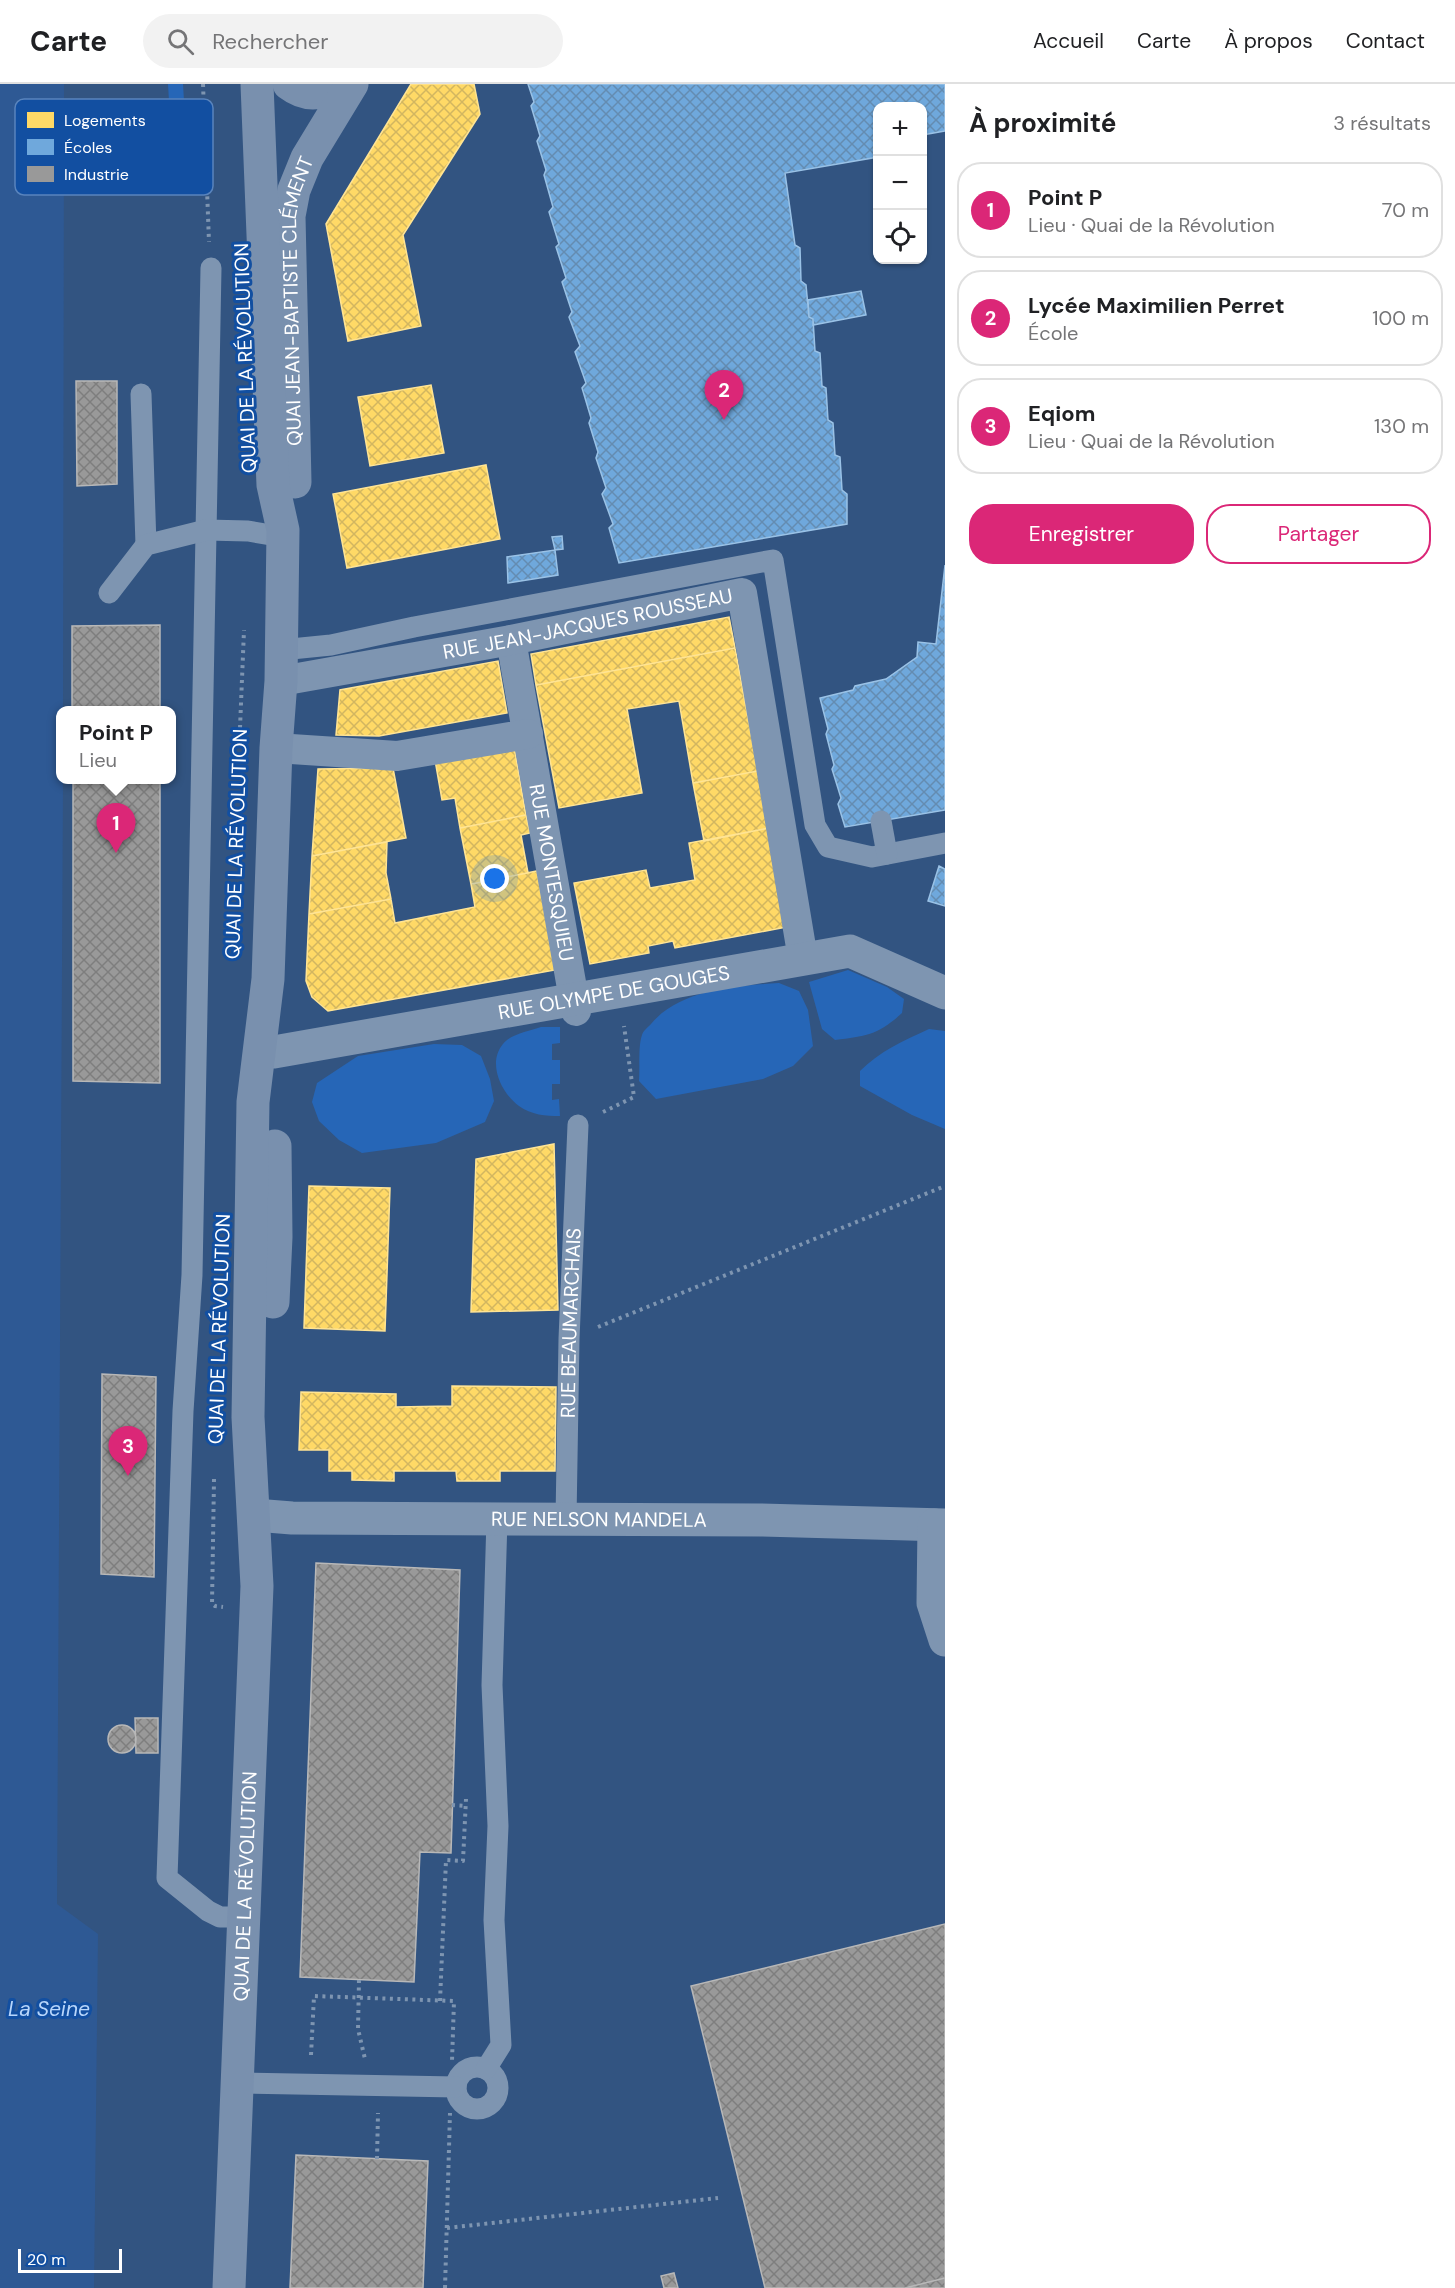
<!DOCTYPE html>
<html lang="fr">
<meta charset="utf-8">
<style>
:root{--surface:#fff;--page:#f2f2f2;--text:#202124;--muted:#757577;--line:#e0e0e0;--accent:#db2777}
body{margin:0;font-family:"DM Sans",sans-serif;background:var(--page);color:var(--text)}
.controls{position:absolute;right:18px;top:18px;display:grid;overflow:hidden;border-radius:12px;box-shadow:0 2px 4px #0004}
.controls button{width:54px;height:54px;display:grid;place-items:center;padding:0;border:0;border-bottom:2px solid var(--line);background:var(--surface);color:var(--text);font:30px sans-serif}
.scale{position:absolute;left:18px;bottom:15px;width:104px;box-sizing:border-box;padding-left:6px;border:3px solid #fff;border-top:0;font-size:16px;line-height:21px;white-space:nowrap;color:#fff;-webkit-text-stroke:4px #124fa1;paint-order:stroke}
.you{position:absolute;left:495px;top:795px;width:21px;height:21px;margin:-15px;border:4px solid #fff;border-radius:50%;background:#1a73e8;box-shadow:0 0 0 9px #1a73e833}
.badge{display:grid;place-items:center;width:39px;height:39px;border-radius:50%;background:var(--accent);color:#fff;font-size:20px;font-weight:700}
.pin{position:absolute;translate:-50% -50px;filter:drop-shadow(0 2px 3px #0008)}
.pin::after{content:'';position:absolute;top:32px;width:21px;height:18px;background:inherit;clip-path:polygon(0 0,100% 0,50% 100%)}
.popup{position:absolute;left:56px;top:622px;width:120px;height:78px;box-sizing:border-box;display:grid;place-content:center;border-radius:12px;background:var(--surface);filter:drop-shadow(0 2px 4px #0005);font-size:20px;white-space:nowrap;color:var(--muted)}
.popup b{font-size:22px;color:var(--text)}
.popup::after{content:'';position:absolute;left:50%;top:100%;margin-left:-12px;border:12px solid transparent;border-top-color:var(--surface)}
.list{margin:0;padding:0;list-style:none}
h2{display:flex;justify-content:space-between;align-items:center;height:78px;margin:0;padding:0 24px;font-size:26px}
h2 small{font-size:20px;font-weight:400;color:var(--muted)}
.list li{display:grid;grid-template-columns:39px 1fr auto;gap:18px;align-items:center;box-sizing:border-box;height:96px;margin:0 12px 12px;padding:0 12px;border:2px solid var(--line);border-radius:24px}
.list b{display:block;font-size:22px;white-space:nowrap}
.list p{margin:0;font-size:20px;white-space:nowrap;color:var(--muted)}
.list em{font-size:20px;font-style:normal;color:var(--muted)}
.actions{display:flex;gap:12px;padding:18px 24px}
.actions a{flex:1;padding:14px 0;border:2px solid var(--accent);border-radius:24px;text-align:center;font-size:21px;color:var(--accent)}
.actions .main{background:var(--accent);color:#fff}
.icon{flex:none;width:33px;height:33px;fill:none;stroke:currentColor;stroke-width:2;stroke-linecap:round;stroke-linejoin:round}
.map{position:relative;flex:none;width:945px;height:2204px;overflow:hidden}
header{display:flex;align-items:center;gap:36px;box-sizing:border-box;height:84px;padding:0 30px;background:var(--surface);border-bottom:2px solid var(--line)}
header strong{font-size:28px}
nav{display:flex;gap:33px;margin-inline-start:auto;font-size:21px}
.search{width:420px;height:54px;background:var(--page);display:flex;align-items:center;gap:15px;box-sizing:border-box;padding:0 21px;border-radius:33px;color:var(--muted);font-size:22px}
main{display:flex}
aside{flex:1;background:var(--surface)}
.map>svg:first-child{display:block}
.grass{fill:#2666b7}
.water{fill:#2e5994}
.homes{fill:url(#homes-cross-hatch);stroke:#ffe494;stroke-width:1.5}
.schools{fill:url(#schools-cross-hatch);stroke:#9ac2e6;stroke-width:1.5}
.industry{fill:url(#industry-cross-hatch);stroke:#b8b8b8;stroke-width:1.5}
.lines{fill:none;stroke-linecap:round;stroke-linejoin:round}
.path{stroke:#7e95b1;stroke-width:4;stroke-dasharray:3 4.5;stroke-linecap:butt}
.service{stroke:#7e95b1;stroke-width:21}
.pedestrian{stroke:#7e95b1;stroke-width:30}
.minor{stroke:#7e95b1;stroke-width:33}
.secondary{stroke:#7990ae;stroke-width:33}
.labels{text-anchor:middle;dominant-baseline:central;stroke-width:6;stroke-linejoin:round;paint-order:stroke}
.street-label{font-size:20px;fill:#fff;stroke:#124fa1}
.water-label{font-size:21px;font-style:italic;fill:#b8d6fb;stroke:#124fa1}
.key{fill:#124fa1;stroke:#5984bd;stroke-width:1.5}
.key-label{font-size:16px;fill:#fff}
</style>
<header>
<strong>Carte</strong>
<div class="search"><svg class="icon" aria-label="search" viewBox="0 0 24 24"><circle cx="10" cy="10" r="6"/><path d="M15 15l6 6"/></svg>Rechercher</div>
<nav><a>Accueil</a><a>Carte</a><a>À propos</a><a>Contact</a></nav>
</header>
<main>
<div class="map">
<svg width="945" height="2204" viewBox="0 0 945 2204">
<defs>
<pattern id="homes-cross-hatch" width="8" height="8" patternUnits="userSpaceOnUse" patternTransform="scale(1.5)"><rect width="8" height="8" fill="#ffd966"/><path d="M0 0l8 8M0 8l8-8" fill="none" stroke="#d2b660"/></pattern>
<pattern id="schools-cross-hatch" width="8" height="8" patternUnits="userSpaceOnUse" patternTransform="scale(1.5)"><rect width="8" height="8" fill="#6fa8dc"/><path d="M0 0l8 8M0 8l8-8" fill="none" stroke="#648cb1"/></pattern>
<pattern id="industry-cross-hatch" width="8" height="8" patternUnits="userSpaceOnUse" patternTransform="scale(1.5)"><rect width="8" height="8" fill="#999"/><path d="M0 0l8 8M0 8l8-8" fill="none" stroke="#7e7e7e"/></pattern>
</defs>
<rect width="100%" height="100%" fill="#325481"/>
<path class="grass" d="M168,0H183L187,69H172Z
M848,886L887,903L904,915L902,929C878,951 867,952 835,956L822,945L809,898Z
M779,899L799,907L808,926L813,962L793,982L763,995L656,1015L639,997C640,984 638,962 642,951C643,947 648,943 651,940C680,905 737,902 779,899Z
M541,943H560V959L552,960V976H560V1000H552V1016L559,1015L560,1032C546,1032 531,1031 519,1022C501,1009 487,979 503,960C511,950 529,947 541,943Z
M929,945L945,947V1045L912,1031L860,1002V987C880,967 903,957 929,945Z
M434,960L462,961L481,972L490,995L494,1017L485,1038L436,1059L362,1069L339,1056L319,1037L312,1018L317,999L358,972Z"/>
<path class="water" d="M0,0H64L63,626H60V696H63L57,1820L98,1850L94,2204H0Z"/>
<path class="homes" d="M411,0H474L480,30L403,151L421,242L348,257L326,140Z
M431,301L444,369L370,382L358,313Z
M486,381L500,455L347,484L333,410Z
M729,533L735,564L536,601L531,570Z
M735,564L758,687L693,699L679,617L627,625L642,709L559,724L536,601Z
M498,577L507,629L379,652L336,651L340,606Z
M514,662L526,731L460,744L455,714L442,716L435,676Z
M393,684L406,754L312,772L318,685Z
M758,687L769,744L704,757L693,699Z
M526,731L530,749L521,751L528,789L471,800L460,744Z
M769,744L787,843L675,864L673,857L648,862L649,869L590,880L574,799L646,786L650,804L695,796L689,759Z
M387,758L386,789L391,815L309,830L312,772Z
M537,787L555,886L328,927L312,913L306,897L309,830L391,815L395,839L475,823L471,800Z
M554,1060L558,1226L471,1228L476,1075Z
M309,1102L390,1104L385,1247L304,1244Z
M452,1302L556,1303L555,1387H500V1397H457L456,1387H394V1397L352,1396V1387H329V1366H299L301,1308L396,1310V1323L452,1322Z"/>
<path class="schools" d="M528,0H945V47L922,51V22H878V73L785,89L795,161L800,164L801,197L806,201L809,233L813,235L815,267L820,269L822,302L826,304L828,336L833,339L835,371L840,373L842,406L847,410V440L619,479L609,444L613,440L602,410L606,404L596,374L598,368L589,339L591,334L582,304L586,299L575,268L580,262L569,233L572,228L562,198L566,194L556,163L559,160L549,128L553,123L544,91L546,86L537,57L540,52L531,22L534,18Z
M861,207L866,231L813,241V235L809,233L808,216Z
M562,452L563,465L555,466L552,453Z
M555,466L558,491L508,499L507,473Z
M945,481V726L845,743L838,720L841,714L832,685L834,681L826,650L828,645L820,614L853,606L855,602L886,595L917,573L918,558L936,560Z
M939,782L945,785V822L928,817Z"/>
<path class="industry" d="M76,297H117V400L77,402Z
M160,541V626H72V542Z
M73,696H160V999L73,997Z
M102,1290L156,1293L154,1493L101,1490Z
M316,1479L460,1486L451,1769L420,1768L414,1898L300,1893Z
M135,1634H158V1669H136Z
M108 1655a14 14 0 1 1 28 0a14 14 0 1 1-28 0Z
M945,1840V2194L905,2204H765L691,1902Z
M296,2071L428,2077L423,2204H290Z
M674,2189L678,2204H664L661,2192Z
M945,2194V2204H905Z"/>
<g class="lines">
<path class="path" d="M203,0L209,158
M240,644L244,546
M603,1028L634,1013L624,942
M598,1243L945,1102
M214,1395L212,1520L215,1522L223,1523
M452,1721L466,1722
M359,1896L358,1945L365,1975
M440,1917L446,1776L463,1777L466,1715
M311,1971L314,1912L454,1917L452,1977
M377,2075L378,2029
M447,2144L718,2114
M445,2204L450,2029"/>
<g class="service">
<path d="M211,184L192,1191L183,1327L167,1794L208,1827L220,1833H244"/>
<path d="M141,310L146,461"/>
<path d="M109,509L146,461L206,446L248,447L283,453"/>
<path d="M281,566L331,561L414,543L773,476L815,741L828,763L872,773L945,759"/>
<path d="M881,737L887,770"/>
<path id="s1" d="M566,1435L569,1255L578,1041"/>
<circle cx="477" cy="2004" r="21"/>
<path d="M486,1985L501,1961L494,1836L498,1742L492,1601L497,1435"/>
<path d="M238,1999L456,2003"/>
</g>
<g class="pedestrian">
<path id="s2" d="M511,556L576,927"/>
<path id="s3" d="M281,597L511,556L742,509L803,875"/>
<path d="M276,664L397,672L528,650"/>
</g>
<g class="minor">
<path id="s4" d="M274,968L850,867L945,909"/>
<path id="s5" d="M254,1431L292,1434L761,1436L945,1441"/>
<path d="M934,1441L933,1519L945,1556"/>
</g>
<g class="secondary">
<path d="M289,0C306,13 322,11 339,0"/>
<path id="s6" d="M295,398L289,132L294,106L307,74L352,0"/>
<path d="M273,1218L276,1153L275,1062"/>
<path id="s7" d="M229,2204L257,1502L248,1333L253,1018L268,895L276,664L281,597L283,446L273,401L257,0"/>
</g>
</g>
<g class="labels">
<g class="street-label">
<text stroke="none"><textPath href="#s6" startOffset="182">QUAI JEAN-BAPTISTE CLÉMENT</textPath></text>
<text transform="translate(245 274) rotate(-92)">QUAI DE LA RÉVOLUTION</text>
<text stroke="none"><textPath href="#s3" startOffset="312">RUE JEAN-JACQUES ROUSSEAU</textPath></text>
<text transform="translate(236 760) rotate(-88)">QUAI DE LA RÉVOLUTION</text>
<text stroke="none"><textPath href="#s2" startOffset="236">RUE MONTESQUIEU</textPath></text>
<text stroke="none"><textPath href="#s4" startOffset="345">RUE OLYMPE DE GOUGES</textPath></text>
<text stroke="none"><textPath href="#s1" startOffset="196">RUE BEAUMARCHAIS</textPath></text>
<text transform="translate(219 1245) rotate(-88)">QUAI DE LA RÉVOLUTION</text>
<text stroke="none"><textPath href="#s5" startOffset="345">RUE NELSON MANDELA</textPath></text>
<text stroke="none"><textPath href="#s7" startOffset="402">QUAI DE LA RÉVOLUTION</textPath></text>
</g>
<g class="water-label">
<text x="49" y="1925">La Seine</text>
</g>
</g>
<rect x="15" y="15" width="198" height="96" rx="9" class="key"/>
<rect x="27" y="28" width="27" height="16" fill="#ffd966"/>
<rect x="27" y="55" width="27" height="16" fill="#6fa8dc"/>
<rect x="27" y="82" width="27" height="16" fill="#999"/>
<g class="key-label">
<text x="64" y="42">Logements</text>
<text x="64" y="69">Écoles</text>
<text x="64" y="96">Industrie</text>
</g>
</svg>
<div class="controls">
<button>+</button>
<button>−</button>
<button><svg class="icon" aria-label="locate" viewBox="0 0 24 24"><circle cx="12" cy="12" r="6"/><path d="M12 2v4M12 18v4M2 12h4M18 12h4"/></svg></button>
</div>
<div class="scale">20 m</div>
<div class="you"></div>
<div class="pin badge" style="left:116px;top:769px">1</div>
<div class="popup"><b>Point P</b>Lieu</div>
<div class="pin badge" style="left:724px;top:336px">2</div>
<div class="pin badge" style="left:128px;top:1392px">3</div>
</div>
<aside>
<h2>À proximité<small>3 résultats</small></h2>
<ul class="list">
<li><span class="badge">1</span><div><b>Point P</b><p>Lieu · Quai de la Révolution</p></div><em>70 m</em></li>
<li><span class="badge">2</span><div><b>Lycée Maximilien Perret</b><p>École</p></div><em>100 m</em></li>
<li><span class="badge">3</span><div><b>Eqiom</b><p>Lieu · Quai de la Révolution</p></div><em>130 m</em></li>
</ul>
<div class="actions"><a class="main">Enregistrer</a><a>Partager</a></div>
</aside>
</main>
